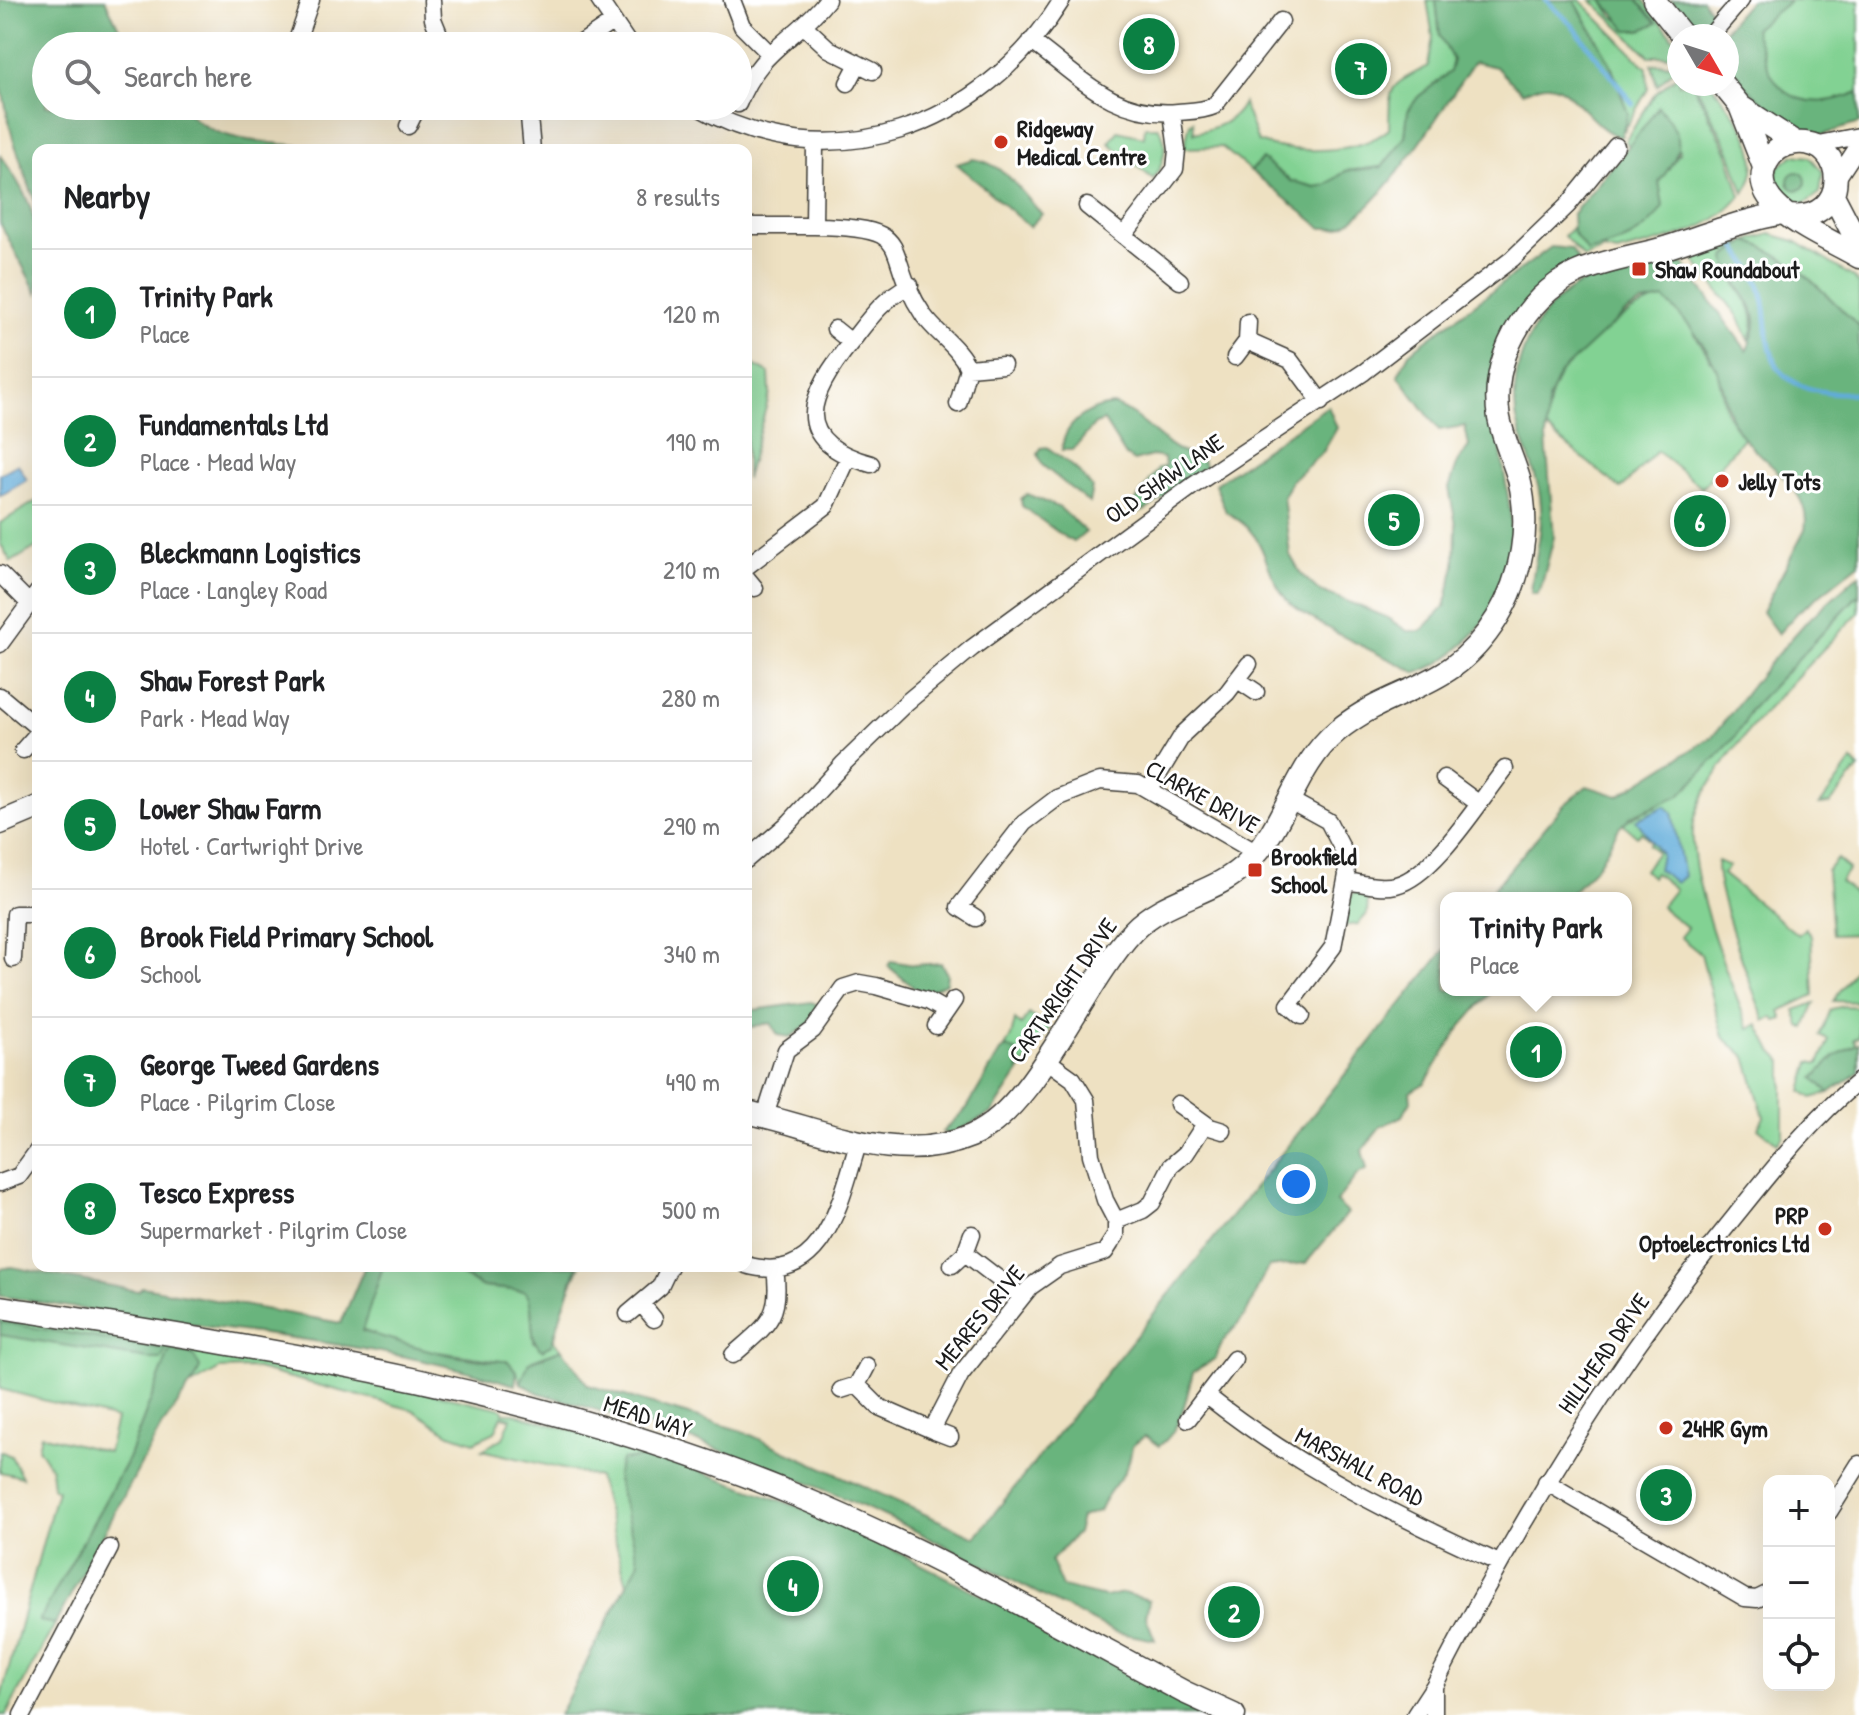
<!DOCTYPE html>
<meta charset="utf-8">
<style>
:root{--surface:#fff;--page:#f6f6f6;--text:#202124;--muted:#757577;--line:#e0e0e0;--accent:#0b8043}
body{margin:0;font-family:"Patrick Hand",sans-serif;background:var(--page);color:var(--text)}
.controls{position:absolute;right:24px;bottom:24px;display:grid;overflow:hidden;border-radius:16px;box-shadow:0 8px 32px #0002}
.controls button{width:72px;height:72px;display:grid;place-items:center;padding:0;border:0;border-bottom:2px solid var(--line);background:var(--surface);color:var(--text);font:40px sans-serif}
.compass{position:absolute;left:1667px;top:24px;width:72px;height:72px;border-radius:50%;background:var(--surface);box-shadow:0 8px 32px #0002;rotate:129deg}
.you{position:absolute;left:1296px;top:1184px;width:28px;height:28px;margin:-20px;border:6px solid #fff;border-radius:50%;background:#1a73e8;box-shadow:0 0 0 12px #1a73e833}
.badge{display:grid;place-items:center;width:52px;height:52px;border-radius:50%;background:var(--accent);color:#fff;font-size:26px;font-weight:700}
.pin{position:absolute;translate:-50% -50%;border:4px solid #fff;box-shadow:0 2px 8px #0006}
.popup{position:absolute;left:1440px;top:892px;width:192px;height:104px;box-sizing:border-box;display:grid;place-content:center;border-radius:16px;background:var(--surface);filter:drop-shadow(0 2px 6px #0005);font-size:26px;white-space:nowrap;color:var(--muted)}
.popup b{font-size:30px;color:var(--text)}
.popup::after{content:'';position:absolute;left:50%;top:100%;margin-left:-16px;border:16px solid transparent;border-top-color:var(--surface)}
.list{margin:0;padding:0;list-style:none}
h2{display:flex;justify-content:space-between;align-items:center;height:104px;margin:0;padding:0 32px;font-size:34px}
h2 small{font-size:26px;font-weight:400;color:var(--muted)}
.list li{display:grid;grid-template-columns:52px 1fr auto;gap:24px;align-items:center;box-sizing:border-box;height:128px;padding:0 32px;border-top:2px solid var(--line)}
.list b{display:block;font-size:30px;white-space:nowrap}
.list p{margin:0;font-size:26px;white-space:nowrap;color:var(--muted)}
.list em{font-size:26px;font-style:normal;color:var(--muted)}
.icon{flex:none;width:44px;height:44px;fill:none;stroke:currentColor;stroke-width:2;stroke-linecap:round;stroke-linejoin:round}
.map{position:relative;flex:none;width:1859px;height:1715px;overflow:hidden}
.search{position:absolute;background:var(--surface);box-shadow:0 8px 32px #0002;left:32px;top:32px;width:720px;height:88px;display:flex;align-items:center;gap:20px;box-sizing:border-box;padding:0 28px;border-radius:44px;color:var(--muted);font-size:30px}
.panel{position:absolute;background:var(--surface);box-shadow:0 8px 32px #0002;left:32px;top:144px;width:720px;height:1128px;border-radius:16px}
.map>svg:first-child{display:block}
.green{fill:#82d293;stroke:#4f7758;stroke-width:2}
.forest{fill:#69b47d;stroke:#42684c;stroke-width:2}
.water{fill:#61acda;stroke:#3e647b;stroke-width:2}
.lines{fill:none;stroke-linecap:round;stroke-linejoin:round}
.stream{stroke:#61acda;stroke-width:5}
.street-casing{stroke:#3c3a35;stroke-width:19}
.secondary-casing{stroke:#3c3a35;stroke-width:25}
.street{stroke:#fff;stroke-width:16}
.secondary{stroke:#fff;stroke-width:22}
.poi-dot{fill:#c8321e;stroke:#fff;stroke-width:3}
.labels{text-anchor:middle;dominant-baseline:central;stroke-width:6;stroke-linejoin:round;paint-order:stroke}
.poi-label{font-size:24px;font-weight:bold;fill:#1c1c1c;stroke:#fff;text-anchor:start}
.street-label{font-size:24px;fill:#1c1c1c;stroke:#fff}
</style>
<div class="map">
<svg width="1859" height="1715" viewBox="0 0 1859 1715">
<rect width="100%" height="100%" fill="#fff"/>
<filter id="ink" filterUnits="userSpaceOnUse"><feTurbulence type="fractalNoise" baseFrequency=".0125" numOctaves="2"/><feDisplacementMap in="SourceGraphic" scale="16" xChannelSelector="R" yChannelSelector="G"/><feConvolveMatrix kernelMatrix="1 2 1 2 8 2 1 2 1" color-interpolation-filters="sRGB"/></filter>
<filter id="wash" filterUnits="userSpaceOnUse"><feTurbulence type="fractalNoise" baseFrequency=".006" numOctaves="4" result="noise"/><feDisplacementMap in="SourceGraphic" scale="32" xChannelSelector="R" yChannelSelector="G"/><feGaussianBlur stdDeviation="1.8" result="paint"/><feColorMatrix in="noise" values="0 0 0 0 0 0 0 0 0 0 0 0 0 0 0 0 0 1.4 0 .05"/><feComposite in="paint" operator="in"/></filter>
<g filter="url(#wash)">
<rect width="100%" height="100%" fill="#eee1c2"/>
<path class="green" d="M1427,0H1436L1440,36L1453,60L1450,72L1418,97L1408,111L1405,137L1382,167L1346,171L1326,185L1315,187L1291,181L1262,159L1251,171L1222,147L1184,148L1190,123L1193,121L1194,133C1215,128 1233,123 1243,103L1258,142C1294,154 1359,155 1389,129C1390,81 1388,88 1428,66L1433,37Z
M1574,0H1580L1647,68L1648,89L1624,131C1636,98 1591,28 1574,0Z
M1591,0H1602L1612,16L1634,30L1657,23L1637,0H1643L1679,45V56H1649Z
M1750,0H1859V123L1793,131L1747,98L1727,76V36Z
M1652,64L1678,65L1657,86Z
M1679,74V84H1693L1727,151L1741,196C1711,234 1661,240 1617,253L1604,250L1584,258L1564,236L1573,227V232L1663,207L1659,182L1680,152L1658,107L1630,147L1625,141L1655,94Z
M1695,84H1711C1736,115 1771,154 1744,193L1729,149Z
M1145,127H1158C1170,142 1164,165 1153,179L1109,143L1118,131L1144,137Z
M1794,155L1810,157L1823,172L1820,193L1804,204L1789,202L1775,185L1778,167Z
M1770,234L1795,241L1853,277L1859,285V327C1827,296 1790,254 1747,241Z
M1742,242L1726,257C1726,288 1767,305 1749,340L1738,316L1693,259Z
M1664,299L1687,321L1717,370L1727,414L1743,438L1702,488L1657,451L1621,489L1546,428C1548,409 1549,390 1560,374C1576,350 1636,301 1664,299Z
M746,361L769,373L770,393L746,479Z
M38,500V546L11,562L0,543V523Z
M1859,594V612C1818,656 1697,770 1693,829C1690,883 1728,977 1749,1029L1758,1024L1772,1051L1783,1062V1136L1777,1143L1758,1128L1764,1117L1746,1057L1723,1037L1701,954L1680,937L1687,928L1661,907L1675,889L1655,873L1652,877L1644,870L1657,852L1649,845L1651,841L1641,832L1637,836L1623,824C1633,814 1644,813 1656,806C1682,792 1740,738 1749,711Z
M1852,761L1859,768L1830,804L1820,805Z
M1837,859L1849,869L1840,881L1859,897V934L1832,935L1827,871Z
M1718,861L1729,866L1723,874L1798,935L1805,928L1811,935L1814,995L1780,1011L1783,1019L1776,1021L1773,1017L1765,1021C1755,997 1710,878 1718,861Z
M1357,889L1368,897L1367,914L1358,924L1342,926L1349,899Z
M1858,965L1859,1002L1833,1001Z
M1815,1003L1805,1028L1800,1026L1795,1010Z
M1844,1006L1859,1007V1037L1854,1039L1856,1044L1842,1052L1815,1078L1829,1093L1812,1098L1802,1091L1810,1062L1819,1064L1829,1040L1820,1036L1831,1009Z
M1029,1014L1050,1028L1019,1072L1020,1060L1004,1049L1011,1037L1015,1020L1021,1025Z
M383,1266H425L455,1272L483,1287L525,1291L530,1298L534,1342L551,1345L570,1278L580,1266L564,1302L554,1341L562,1349L532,1360L521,1383L517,1372L501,1361L417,1349L361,1330Z
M0,1316L377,1381L503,1409V1413H513L658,1456L1053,1635L1215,1715H559L627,1584L598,1477L482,1450L503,1438L511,1418L502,1416L495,1432L474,1442L450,1434L413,1410L253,1368L220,1369L190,1386L197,1376L170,1350L128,1459L40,1620L55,1624L6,1715H0V1701L57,1490L53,1488L51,1468L38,1448L41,1435L108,1452L116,1419L0,1389Z
M0,1451L11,1456L22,1477L0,1472Z"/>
<path class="forest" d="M0,0H105L128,46H46V106H182C215,150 285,140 333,150H38V210L13,139L0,81Z
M1436,0H1574L1608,59L1628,113L1621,137C1592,131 1571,83 1546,85C1539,85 1530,90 1522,92L1496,67L1474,62C1446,102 1383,209 1340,227C1335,229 1328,228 1322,228L1251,171L1262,159L1291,181L1315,187L1326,185L1346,171L1382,167L1405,137L1408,111L1418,97L1450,72L1453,60L1440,36Z
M1602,0H1637L1657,23L1642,30H1628Z
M1671,0H1702L1715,17L1702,25L1684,15Z
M1750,0H1791L1754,29C1755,39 1761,44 1763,53C1777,105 1815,110 1859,92V123L1819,136L1797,132L1727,70V36H1719Z
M1658,107C1686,138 1684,149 1659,182L1663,207C1645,236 1618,245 1587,252L1573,232L1572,215C1601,179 1632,145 1658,107Z
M0,155C41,212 38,228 38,295L0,223Z
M973,159C1004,162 1021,193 1042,214L1029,227L957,164Z
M1788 181a9 9 0 1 1 18 0a9 9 0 1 1-18 0Z
M1747,241C1790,254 1828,296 1859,327V564L1798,612L1778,634L1762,612L1805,530C1813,489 1764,465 1742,436C1723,412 1728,393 1716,368C1704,341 1685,319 1664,299L1642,303L1625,313L1560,373L1548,400L1546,439L1554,537L1541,588L1537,594H1531C1533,559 1545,533 1540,496C1536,468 1520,442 1516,414C1509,355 1541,297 1597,276C1623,267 1655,266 1682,262L1747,351C1749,343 1754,335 1755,326C1758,299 1726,282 1726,257Z
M1551,247L1571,249L1579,261L1508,327C1505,361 1496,398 1499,432C1505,509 1535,562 1476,631C1458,651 1443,664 1417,673C1387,657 1302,621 1284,596C1260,564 1271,537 1226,512L1215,484L1328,406L1337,428L1323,452L1292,480L1283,496L1290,555L1301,574L1318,590L1386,617L1407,631H1421L1445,607L1455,565L1456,525L1449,488L1458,462L1469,446L1465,426L1439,430L1398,375L1409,353Z
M1113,405C1147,416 1164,453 1201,458L1206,467L1146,510L1135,514L1132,506L1159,468L1165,467L1164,458L1152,456L1134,461L1126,456L1104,421L1095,424L1073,450H1062C1063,424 1089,407 1113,405Z
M1047,447L1075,468L1092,487L1089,503L1042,465L1038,454L1041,448Z
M1027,494L1060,508L1086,532L1074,542L1067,539L1022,506L1021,499Z
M1859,574V594L1749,711L1744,724L1730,743L1680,795L1631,816L1619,828L1599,864L1566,898H1486L1564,805L1587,786L1618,796L1713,736L1767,666L1806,622Z
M1446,948V990H1493L1460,1028L1425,1083L1410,1092L1411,1101L1402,1116L1380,1127L1362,1151L1367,1169L1357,1175L1336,1202L1348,1213L1306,1263L1269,1267C1258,1282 1255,1299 1245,1315C1234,1332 1222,1335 1216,1358L1193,1372C1186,1398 1182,1430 1159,1446L1145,1436L1132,1446C1128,1481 1111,1481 1099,1511L1081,1517L1077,1533L1051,1561L1062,1587L1105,1597L1123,1593L1149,1600L1146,1617L1155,1640L1115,1632C1037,1595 961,1551 882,1515C769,1463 657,1427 539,1393L521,1383L529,1362L562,1349L588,1385L742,1431L975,1537Z
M891,961L914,965L941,963L947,974L946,983L923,995L888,966Z
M811,1002L821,1006L807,1026L790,1037L778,1035L771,1023L746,1028L747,1011Z
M1859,1043V1072L1829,1093L1814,1078L1834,1057Z
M1006,1047L1017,1052L1019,1072L992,1113L950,1135L942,1132L967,1108L1000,1052Z
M365,1266H383L362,1331C408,1344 459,1362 508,1361L517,1372L515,1385C409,1351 296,1338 186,1324C124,1317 62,1305 0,1296V1269L12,1267L138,1291L143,1287L341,1323Z
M425,1266H577L551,1345L542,1350C525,1338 538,1308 525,1291L483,1287L455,1272Z
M0,1322L164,1349L166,1351L161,1359H148L0,1335Z
M170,1350L193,1355L200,1367L197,1376L159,1431L55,1624L39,1621L128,1459Z
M658,1456L799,1507L870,1538L1215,1715H559L639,1562L616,1476L621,1460Z"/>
<path class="water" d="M18,464L27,480L0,496V474Z
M1665,806L1672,812L1684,876L1676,883L1658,869L1661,854L1636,820Z"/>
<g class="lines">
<path class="stream" d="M1546,0L1573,26L1633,104
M1736,247C1744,258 1754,271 1759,284C1768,306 1765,329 1771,351C1782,392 1826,394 1859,393"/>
</g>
</g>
<g filter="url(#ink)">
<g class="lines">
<defs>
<path id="street" d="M432,0L433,19L444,46
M599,0L630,46
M732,0L742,26L769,53
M803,25L829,49L873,71
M1711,35L1741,0
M1031,41C1079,76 1114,118 1178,112C1190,111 1203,111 1214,106L1281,21
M295,46L311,0
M577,46L612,22
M848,83L857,66
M738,104C759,49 795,41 827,0
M528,106L532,150
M696,106C831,184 982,128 1062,0
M408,126L418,106
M815,144L814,226C923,228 878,247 924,316C937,334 959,347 968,368L958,404
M1813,145L1859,136
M1836,180L1859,145
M1087,206L1180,281
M746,226H814
M1124,235L1175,169L1177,150L1172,113
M835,329L851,342
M1247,341L1290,360L1321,402
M1235,357L1247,341L1248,322
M968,368L1003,365
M871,464C787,441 809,394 852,341C869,319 884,298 910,285
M746,567L826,506L848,458
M0,574L29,603
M746,577L755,588
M0,644L38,592
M1238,680L1256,692
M0,696L38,728
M23,750L38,733
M1444,778L1478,803
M1149,790L1183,734L1227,693L1249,664
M1288,799L1328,821L1343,850L1347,875L1333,947L1289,1005L1302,1016
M746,860L790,822L844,763L907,702L972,648L1194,485L1364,372L1512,259L1568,205L1616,146
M1346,881C1362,883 1380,889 1396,885C1434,876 1480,800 1505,769
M976,918L959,907L1024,823L1057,798L1100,781L1138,784L1257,853
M13,959L15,914H38
M936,1026L954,1000
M1178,1104L1210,1127L1223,1131
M765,1116L786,1050L813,1030L843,988L859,983L876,986L928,1001L944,1010
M0,1183L19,1176L38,1150
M1116,1221L1143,1210L1152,1203L1171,1166L1186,1153L1205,1124
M965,1253L1022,1297
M746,1265C826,1288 841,1197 859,1141
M952,1265L965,1253L972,1234
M641,1303L654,1319
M628,1314L660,1287L670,1266
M733,1355C767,1325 782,1318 775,1269
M857,1385L879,1407L932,1430L961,1374L1030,1287L1060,1266L1105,1252L1116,1235V1221L1105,1200L1091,1155L1086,1100L1073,1079L1045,1059
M841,1390L857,1385L867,1366
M1206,1395C1298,1468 1394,1515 1499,1563
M1188,1419L1234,1359
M932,1430L950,1437
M1546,1482L1745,1598L1757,1599L1769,1593
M1829,1512L1859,1464
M22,1715L110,1548
M1415,1715L1434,1686C1520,1519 1616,1361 1736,1215C1773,1169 1813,1118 1859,1081
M1434,1715V1688"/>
<path id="secondary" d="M1654,0L1683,36
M1722,84L1740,106L1764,167
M1741,107L1796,143
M1833,195L1859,245
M1789,216C1851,223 1849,138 1796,143C1784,144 1773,151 1767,162C1742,207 1829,238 1859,257
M0,823L38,807
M746,1112C820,1127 896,1168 971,1136C1036,1108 1082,985 1133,931C1165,897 1216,895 1248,862C1287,824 1294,767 1337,731C1396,683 1451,693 1497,618C1522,577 1531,526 1519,479C1513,459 1503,439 1499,418C1489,362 1524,297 1576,273C1605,260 1638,256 1668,247C1708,234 1740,221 1783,213
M0,1307C268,1349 538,1389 790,1493C926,1549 1055,1623 1184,1692L1234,1715"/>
</defs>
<use href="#street" class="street-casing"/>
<use href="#secondary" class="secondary-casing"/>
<use href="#street" class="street"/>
<use href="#secondary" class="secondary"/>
</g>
</g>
<g class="poi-dot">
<circle cx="1001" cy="142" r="8"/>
<rect x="1631" y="261" width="16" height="16" rx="4"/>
<circle cx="1722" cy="481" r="8"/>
<rect x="1247" y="862" width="16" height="16" rx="4"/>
<circle cx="1825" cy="1229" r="8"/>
<circle cx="1666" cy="1428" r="8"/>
</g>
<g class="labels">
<g class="poi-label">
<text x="1017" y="128">Ridgeway<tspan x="1017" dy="28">Medical Centre</tspan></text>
<text x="1655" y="269">Shaw Roundabout</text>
<text x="1738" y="481">Jelly Tots</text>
<text x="1271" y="856">Brookfield<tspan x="1271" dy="28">School</tspan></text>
<text x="1809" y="1215" text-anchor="end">PRP<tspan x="1809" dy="28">Optoelectronics Ltd</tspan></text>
<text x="1682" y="1428">24HR Gym</text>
</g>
<g class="street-label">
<text transform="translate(1164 478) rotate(-35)">OLD SHAW LANE</text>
<text transform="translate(1203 796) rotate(29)">CLARKE DRIVE</text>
<text transform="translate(1062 990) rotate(-55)">CARTWRIGHT DRIVE</text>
<text transform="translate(979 1317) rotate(-51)">MEARES DRIVE</text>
<text transform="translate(1603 1353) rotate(-55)">HILLMEAD DRIVE</text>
<text transform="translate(648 1416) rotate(18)">MEAD WAY</text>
<text transform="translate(1360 1466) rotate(28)">MARSHALL ROAD</text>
</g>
</g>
</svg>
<div class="controls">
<button>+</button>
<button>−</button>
<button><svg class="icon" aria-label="locate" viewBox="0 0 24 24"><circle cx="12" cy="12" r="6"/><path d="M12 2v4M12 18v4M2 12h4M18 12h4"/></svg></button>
</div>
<svg class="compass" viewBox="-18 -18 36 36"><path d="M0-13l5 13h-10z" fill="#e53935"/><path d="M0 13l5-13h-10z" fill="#757577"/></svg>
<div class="you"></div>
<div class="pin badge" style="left:1536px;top:1052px">1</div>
<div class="popup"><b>Trinity Park</b>Place</div>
<div class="pin badge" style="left:1234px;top:1612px">2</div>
<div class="pin badge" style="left:1666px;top:1495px">3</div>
<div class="pin badge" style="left:793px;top:1586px">4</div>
<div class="pin badge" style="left:1394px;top:520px">5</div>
<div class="pin badge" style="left:1700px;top:521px">6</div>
<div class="pin badge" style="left:1361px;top:69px">7</div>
<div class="pin badge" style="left:1149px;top:44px">8</div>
<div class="search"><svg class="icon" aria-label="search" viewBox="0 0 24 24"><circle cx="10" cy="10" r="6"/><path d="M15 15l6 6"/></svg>Search here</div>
<section class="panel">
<h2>Nearby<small>8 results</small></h2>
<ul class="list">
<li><span class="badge">1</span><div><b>Trinity Park</b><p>Place</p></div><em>120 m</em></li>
<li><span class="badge">2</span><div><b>Fundamentals Ltd</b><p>Place · Mead Way</p></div><em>190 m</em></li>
<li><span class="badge">3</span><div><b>Bleckmann Logistics</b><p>Place · Langley Road</p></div><em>210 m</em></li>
<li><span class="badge">4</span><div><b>Shaw Forest Park</b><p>Park · Mead Way</p></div><em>280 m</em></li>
<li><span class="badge">5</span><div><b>Lower Shaw Farm</b><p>Hotel · Cartwright Drive</p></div><em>290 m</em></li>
<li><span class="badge">6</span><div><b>Brook Field Primary School</b><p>School</p></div><em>340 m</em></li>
<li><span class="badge">7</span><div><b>George Tweed Gardens</b><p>Place · Pilgrim Close</p></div><em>490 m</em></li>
<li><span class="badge">8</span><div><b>Tesco Express</b><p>Supermarket · Pilgrim Close</p></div><em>500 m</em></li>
</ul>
</section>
</div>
